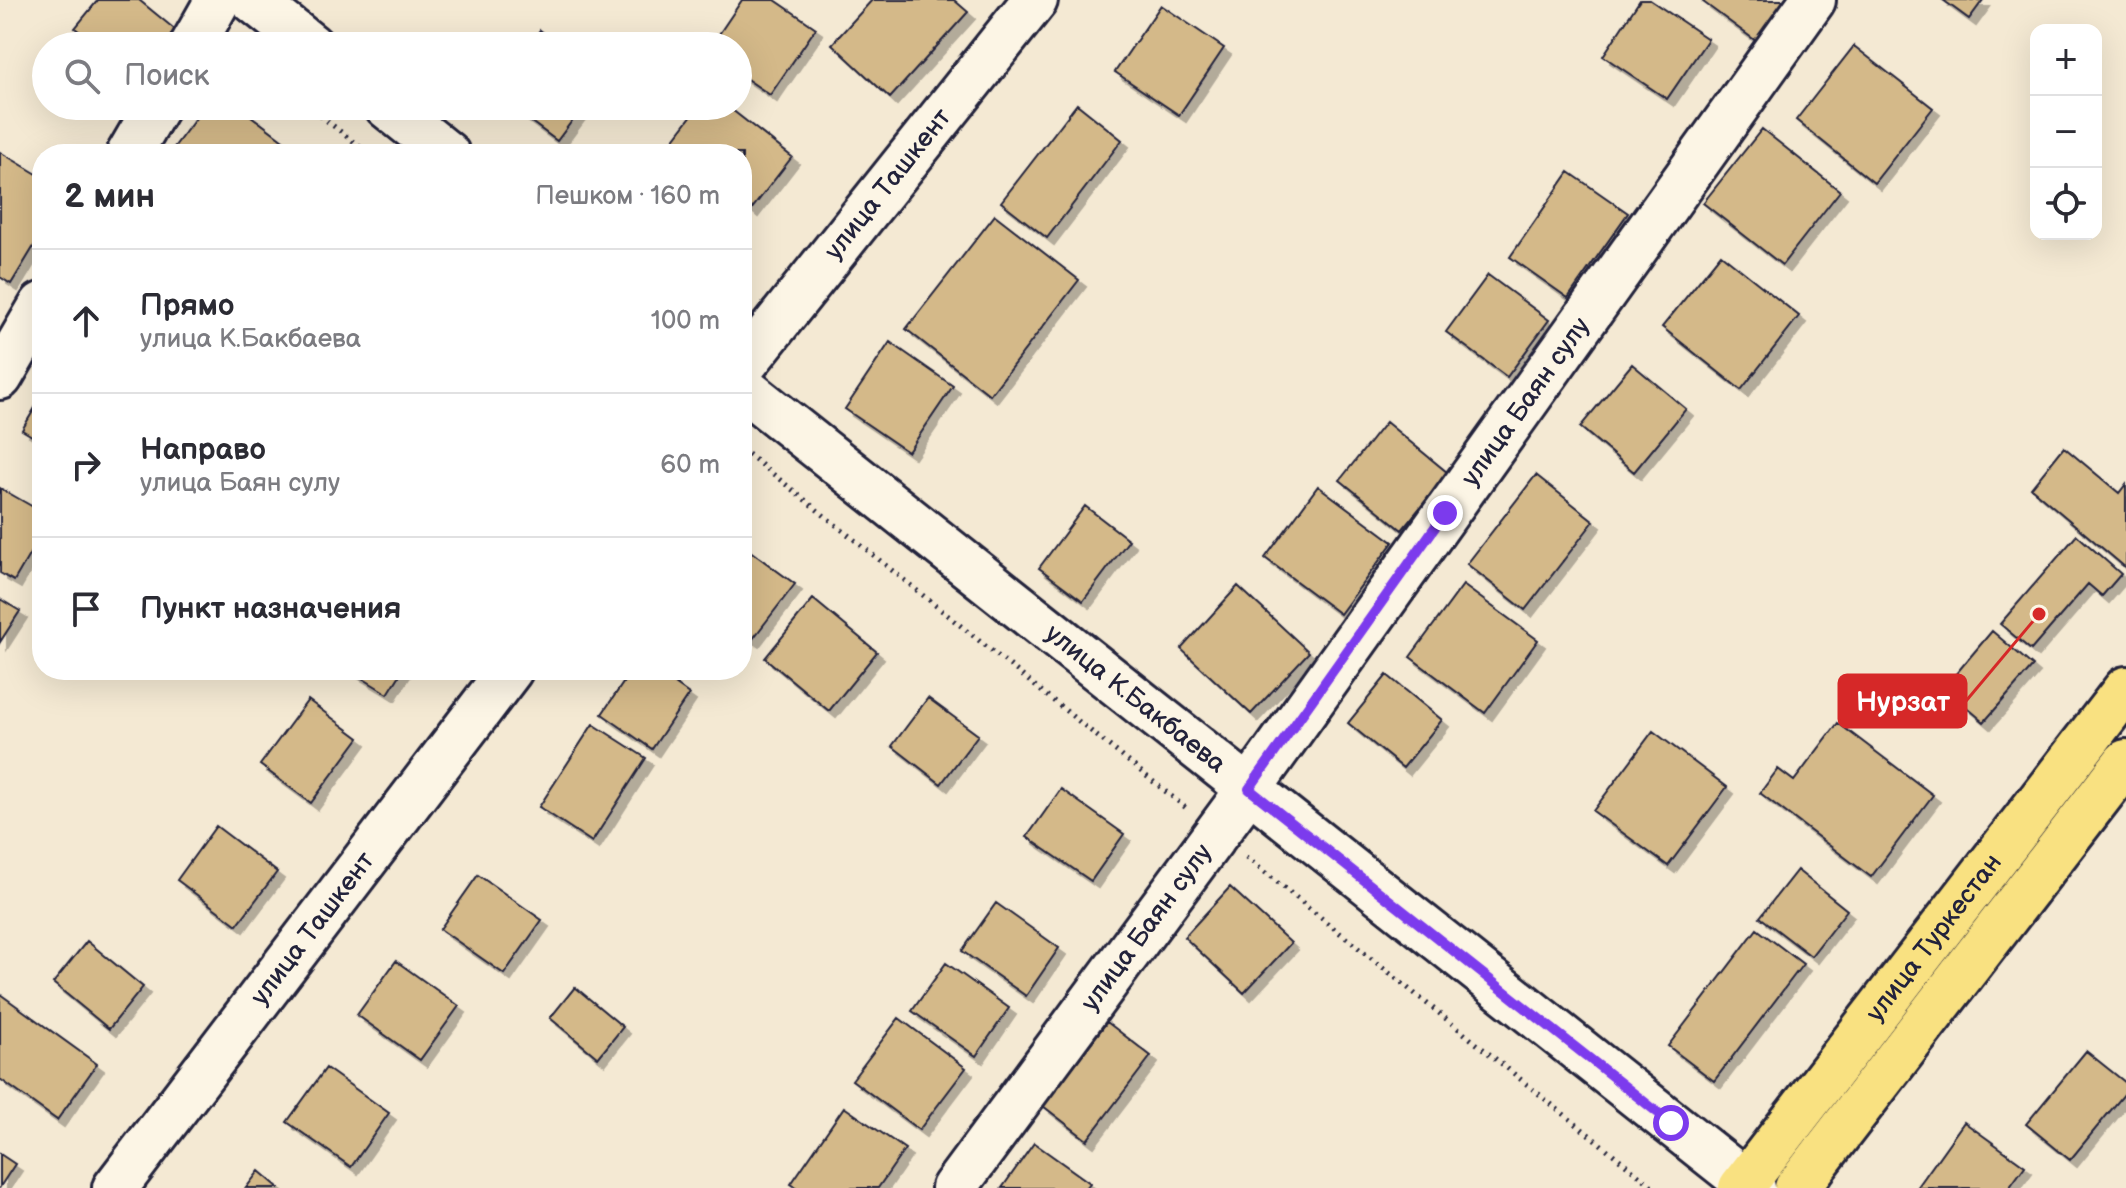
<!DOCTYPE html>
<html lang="ru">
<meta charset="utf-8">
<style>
:root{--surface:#fff;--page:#f2f2f3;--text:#2b2b33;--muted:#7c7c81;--line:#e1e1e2}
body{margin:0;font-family:"Balsamiq Sans",sans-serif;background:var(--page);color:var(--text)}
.controls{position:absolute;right:24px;top:24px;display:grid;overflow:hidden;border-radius:16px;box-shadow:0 8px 32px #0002}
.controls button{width:72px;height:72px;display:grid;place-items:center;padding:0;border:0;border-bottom:2px solid var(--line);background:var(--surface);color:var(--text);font:40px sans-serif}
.stop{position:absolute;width:24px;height:24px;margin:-18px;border:6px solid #7c3aed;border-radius:50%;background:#fff}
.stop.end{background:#7c3aed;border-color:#fff;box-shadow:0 2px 8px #0008}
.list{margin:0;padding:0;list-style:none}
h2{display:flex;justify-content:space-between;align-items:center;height:104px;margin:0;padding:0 32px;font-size:34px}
h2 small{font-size:26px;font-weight:400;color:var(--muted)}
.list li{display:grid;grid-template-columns:52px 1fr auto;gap:24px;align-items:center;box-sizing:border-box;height:144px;padding:0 32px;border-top:2px solid var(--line)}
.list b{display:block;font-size:30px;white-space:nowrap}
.list p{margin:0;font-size:26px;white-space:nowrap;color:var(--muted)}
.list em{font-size:26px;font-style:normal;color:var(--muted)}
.icon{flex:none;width:44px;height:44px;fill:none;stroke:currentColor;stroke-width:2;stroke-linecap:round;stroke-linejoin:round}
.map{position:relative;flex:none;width:2126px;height:1188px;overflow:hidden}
.search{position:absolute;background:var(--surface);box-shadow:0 8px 32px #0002;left:32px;top:32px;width:720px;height:88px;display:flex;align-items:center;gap:20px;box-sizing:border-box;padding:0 28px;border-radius:44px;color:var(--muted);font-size:30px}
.panel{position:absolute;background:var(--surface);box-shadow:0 8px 32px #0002;left:32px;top:144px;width:720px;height:536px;border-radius:32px}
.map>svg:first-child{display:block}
.building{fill:#d4b989;stroke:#22223b;stroke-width:2;filter:url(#shadow)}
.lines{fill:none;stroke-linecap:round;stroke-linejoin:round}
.minor-casing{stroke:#22223b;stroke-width:50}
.highway-casing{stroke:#22223b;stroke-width:50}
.path{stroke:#22223b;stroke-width:5;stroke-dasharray:2 6;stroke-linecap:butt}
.minor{stroke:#fcf5e5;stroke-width:44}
.highway{stroke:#f9e181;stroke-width:44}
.route{stroke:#7c3aed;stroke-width:10}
.labels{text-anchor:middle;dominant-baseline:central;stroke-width:6;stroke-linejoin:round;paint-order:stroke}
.street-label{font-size:26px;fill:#22223b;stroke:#fcf5e5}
.leader{fill:none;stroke:#d62828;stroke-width:3}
.callout-dot{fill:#d62828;stroke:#fcf5e5;stroke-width:3}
.callout{fill:#d62828;stroke:#d62828;stroke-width:3}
.callout-label{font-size:28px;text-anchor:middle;font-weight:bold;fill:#fff}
</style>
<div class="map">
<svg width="2126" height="1188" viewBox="0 0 2126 1188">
<defs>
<filter id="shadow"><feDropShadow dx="7" dy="7" stdDeviation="0" flood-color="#0004"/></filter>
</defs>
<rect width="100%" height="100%" fill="#f4e9d3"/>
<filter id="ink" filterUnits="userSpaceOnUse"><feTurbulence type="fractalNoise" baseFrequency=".0125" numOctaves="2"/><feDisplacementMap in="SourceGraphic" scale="16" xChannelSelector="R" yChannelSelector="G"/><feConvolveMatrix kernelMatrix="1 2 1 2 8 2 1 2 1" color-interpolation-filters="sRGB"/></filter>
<g filter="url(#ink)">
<path class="building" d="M98,0H139L183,36L174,46H97L75,28Z
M742,0H775L816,28L770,95L738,73V46H711Z
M872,0H954L968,12L890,98L832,44Z
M1640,0H1650L1708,39L1667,99L1603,56Z
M1705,0H1785L1756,41L1703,2Z
M1943,0H1983L1969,19Z
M1161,5L1224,48L1179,115L1115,72Z
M540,30L560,46H528Z
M1854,46L1933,108L1874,183L1796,120Z
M1077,104L1122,140L1047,238L1001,202Z
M205,106H238L283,140L272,154H169Z
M510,106H583L557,141Z
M699,106H727L792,157L751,210L742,202V154H681L669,145Z
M1762,129L1840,191L1782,265L1703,203Z
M0,152L42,177V233L11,284L0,277Z
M1569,172L1628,213L1568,298L1510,257Z
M995,215L1079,280L990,395L906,329Z
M1721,254L1799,316L1741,390L1662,327Z
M1488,275L1549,320L1507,377L1446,332Z
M890,342L953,386L908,452L845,409Z
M1632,364L1686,409L1634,472L1580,427Z
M42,396V442L22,430Z
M1386,422L1448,473L1402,530L1340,480Z
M2064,447L2119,493L2126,484V568L2031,488Z
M1536,475L1594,521L1525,610L1467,564Z
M1318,486L1393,542L1340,614L1265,558Z
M0,488L42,512V533L14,581L0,573Z
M1085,506L1129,540L1083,601L1039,568Z
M2077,535L2121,574L2102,596L2088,584L2031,650L2000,624Z
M742,545L795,584L752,640L742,633Z
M1463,585L1538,640L1485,713L1410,657Z
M1238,586L1309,652L1251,714L1181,649Z
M0,599L20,611L0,642Z
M813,599L877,652L829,711L765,658Z
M1992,631L2033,666L1984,722L1944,688Z
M349,670H403L388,694Z
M632,670H655L689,694L652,749L602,714Z
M1387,675L1442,720L1403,768L1348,723Z
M928,698L978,735L941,784L892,746Z
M308,700L359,738L311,803L260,765Z
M1838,723L1933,795L1871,877L1760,793L1778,769L1794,781Z
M593,724L646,758L592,842L539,807Z
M1653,731L1727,787L1668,866L1593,811Z
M1061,789L1124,834L1091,881L1027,837Z
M216,826L277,872L237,925L177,880Z
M1797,870L1847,910L1811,956L1760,917Z
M478,875L542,920L504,974L440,929Z
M1230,887L1291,943L1244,993L1184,937Z
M996,903L1059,948L1026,996L962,951Z
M1757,929L1803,964L1714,1081L1668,1046Z
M87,941L143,987L109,1029L53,983Z
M396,961L459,1006L420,1060L357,1015Z
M946,963L1009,1008L976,1056L912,1011Z
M575,987L623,1027L598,1058L550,1018Z
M0,994L97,1064L57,1120L0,1079Z
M899,1018L966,1068L919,1130L852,1080Z
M1107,1022L1151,1056L1087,1140L1043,1106Z
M2086,1051L2126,1083V1092L2070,1160L2026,1124Z
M326,1068L389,1113L351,1167L287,1122Z
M844,1107L905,1149L878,1188H797L791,1184Z
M1964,1122L2025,1166L2009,1188H1917Z
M1034,1143L1090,1183L1086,1188H1002Z
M0,1154L15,1164L0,1187Z
M259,1171L279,1188H246Z"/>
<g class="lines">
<defs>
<g id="minor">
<path d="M253,0L311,46"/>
<path d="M192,46L218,0"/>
<path d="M387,106L447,154"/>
<path d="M129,154L157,106"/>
<path id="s1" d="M742,367L1035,0"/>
<path d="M0,377L42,305"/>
<path id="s2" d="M742,387L1753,1188"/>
<path id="s3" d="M115,1188L510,670"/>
<path id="s4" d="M954,1188L1249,789L1813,0"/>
</g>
<g id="highway">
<path id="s5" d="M1741,1188L2126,689"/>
<path d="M1797,1188L2126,762"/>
</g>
</defs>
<use href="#minor" class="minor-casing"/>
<use href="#highway" class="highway-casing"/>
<path class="path" d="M308,106L369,154
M742,449L1186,808
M1246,857L1655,1188"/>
<use href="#minor" class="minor"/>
<use href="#highway" class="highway"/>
</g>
</g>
<g class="lines" filter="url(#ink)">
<path class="route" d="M1445,513L1249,789L1671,1123"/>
</g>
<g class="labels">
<g class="street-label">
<text stroke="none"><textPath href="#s1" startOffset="234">улица Ташкент</textPath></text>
<text stroke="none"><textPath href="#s4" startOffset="972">улица Баян сулу</textPath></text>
<text stroke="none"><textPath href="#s2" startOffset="502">улица К.Бакбаева</textPath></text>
<text stroke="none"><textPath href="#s4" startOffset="324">улица Баян сулу</textPath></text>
<text stroke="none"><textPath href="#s3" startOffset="326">улица Ташкент</textPath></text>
<text stroke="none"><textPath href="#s5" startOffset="316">улица Туркестан</textPath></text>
</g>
</g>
<path class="leader" d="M2039 614L1966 701"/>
<circle class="callout-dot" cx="2039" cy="614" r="8"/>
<rect class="callout" x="1839" y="675" width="127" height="52" rx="8"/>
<g class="callout-label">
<text x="1903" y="711">Нурзат</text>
</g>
</svg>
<div class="controls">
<button>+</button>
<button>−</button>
<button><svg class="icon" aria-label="locate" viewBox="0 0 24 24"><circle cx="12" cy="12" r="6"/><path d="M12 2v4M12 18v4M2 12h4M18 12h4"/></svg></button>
</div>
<div class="stop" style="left:1671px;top:1123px"></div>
<div class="stop end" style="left:1445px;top:513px"></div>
<div class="search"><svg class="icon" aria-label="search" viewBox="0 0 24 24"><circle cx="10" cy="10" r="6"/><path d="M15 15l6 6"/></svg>Поиск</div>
<section class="panel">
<h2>2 мин<small>Пешком · 160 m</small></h2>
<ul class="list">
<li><svg class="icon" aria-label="ahead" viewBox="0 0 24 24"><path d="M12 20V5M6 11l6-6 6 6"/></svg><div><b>Прямо</b><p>улица К.Бакбаева</p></div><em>100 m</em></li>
<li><svg class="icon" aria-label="right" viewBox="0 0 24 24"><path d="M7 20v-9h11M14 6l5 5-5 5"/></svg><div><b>Направо</b><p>улица Баян сулу</p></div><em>60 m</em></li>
<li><svg class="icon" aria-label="arrive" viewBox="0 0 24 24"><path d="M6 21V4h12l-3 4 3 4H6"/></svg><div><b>Пункт назначения</b></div></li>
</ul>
</section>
</div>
